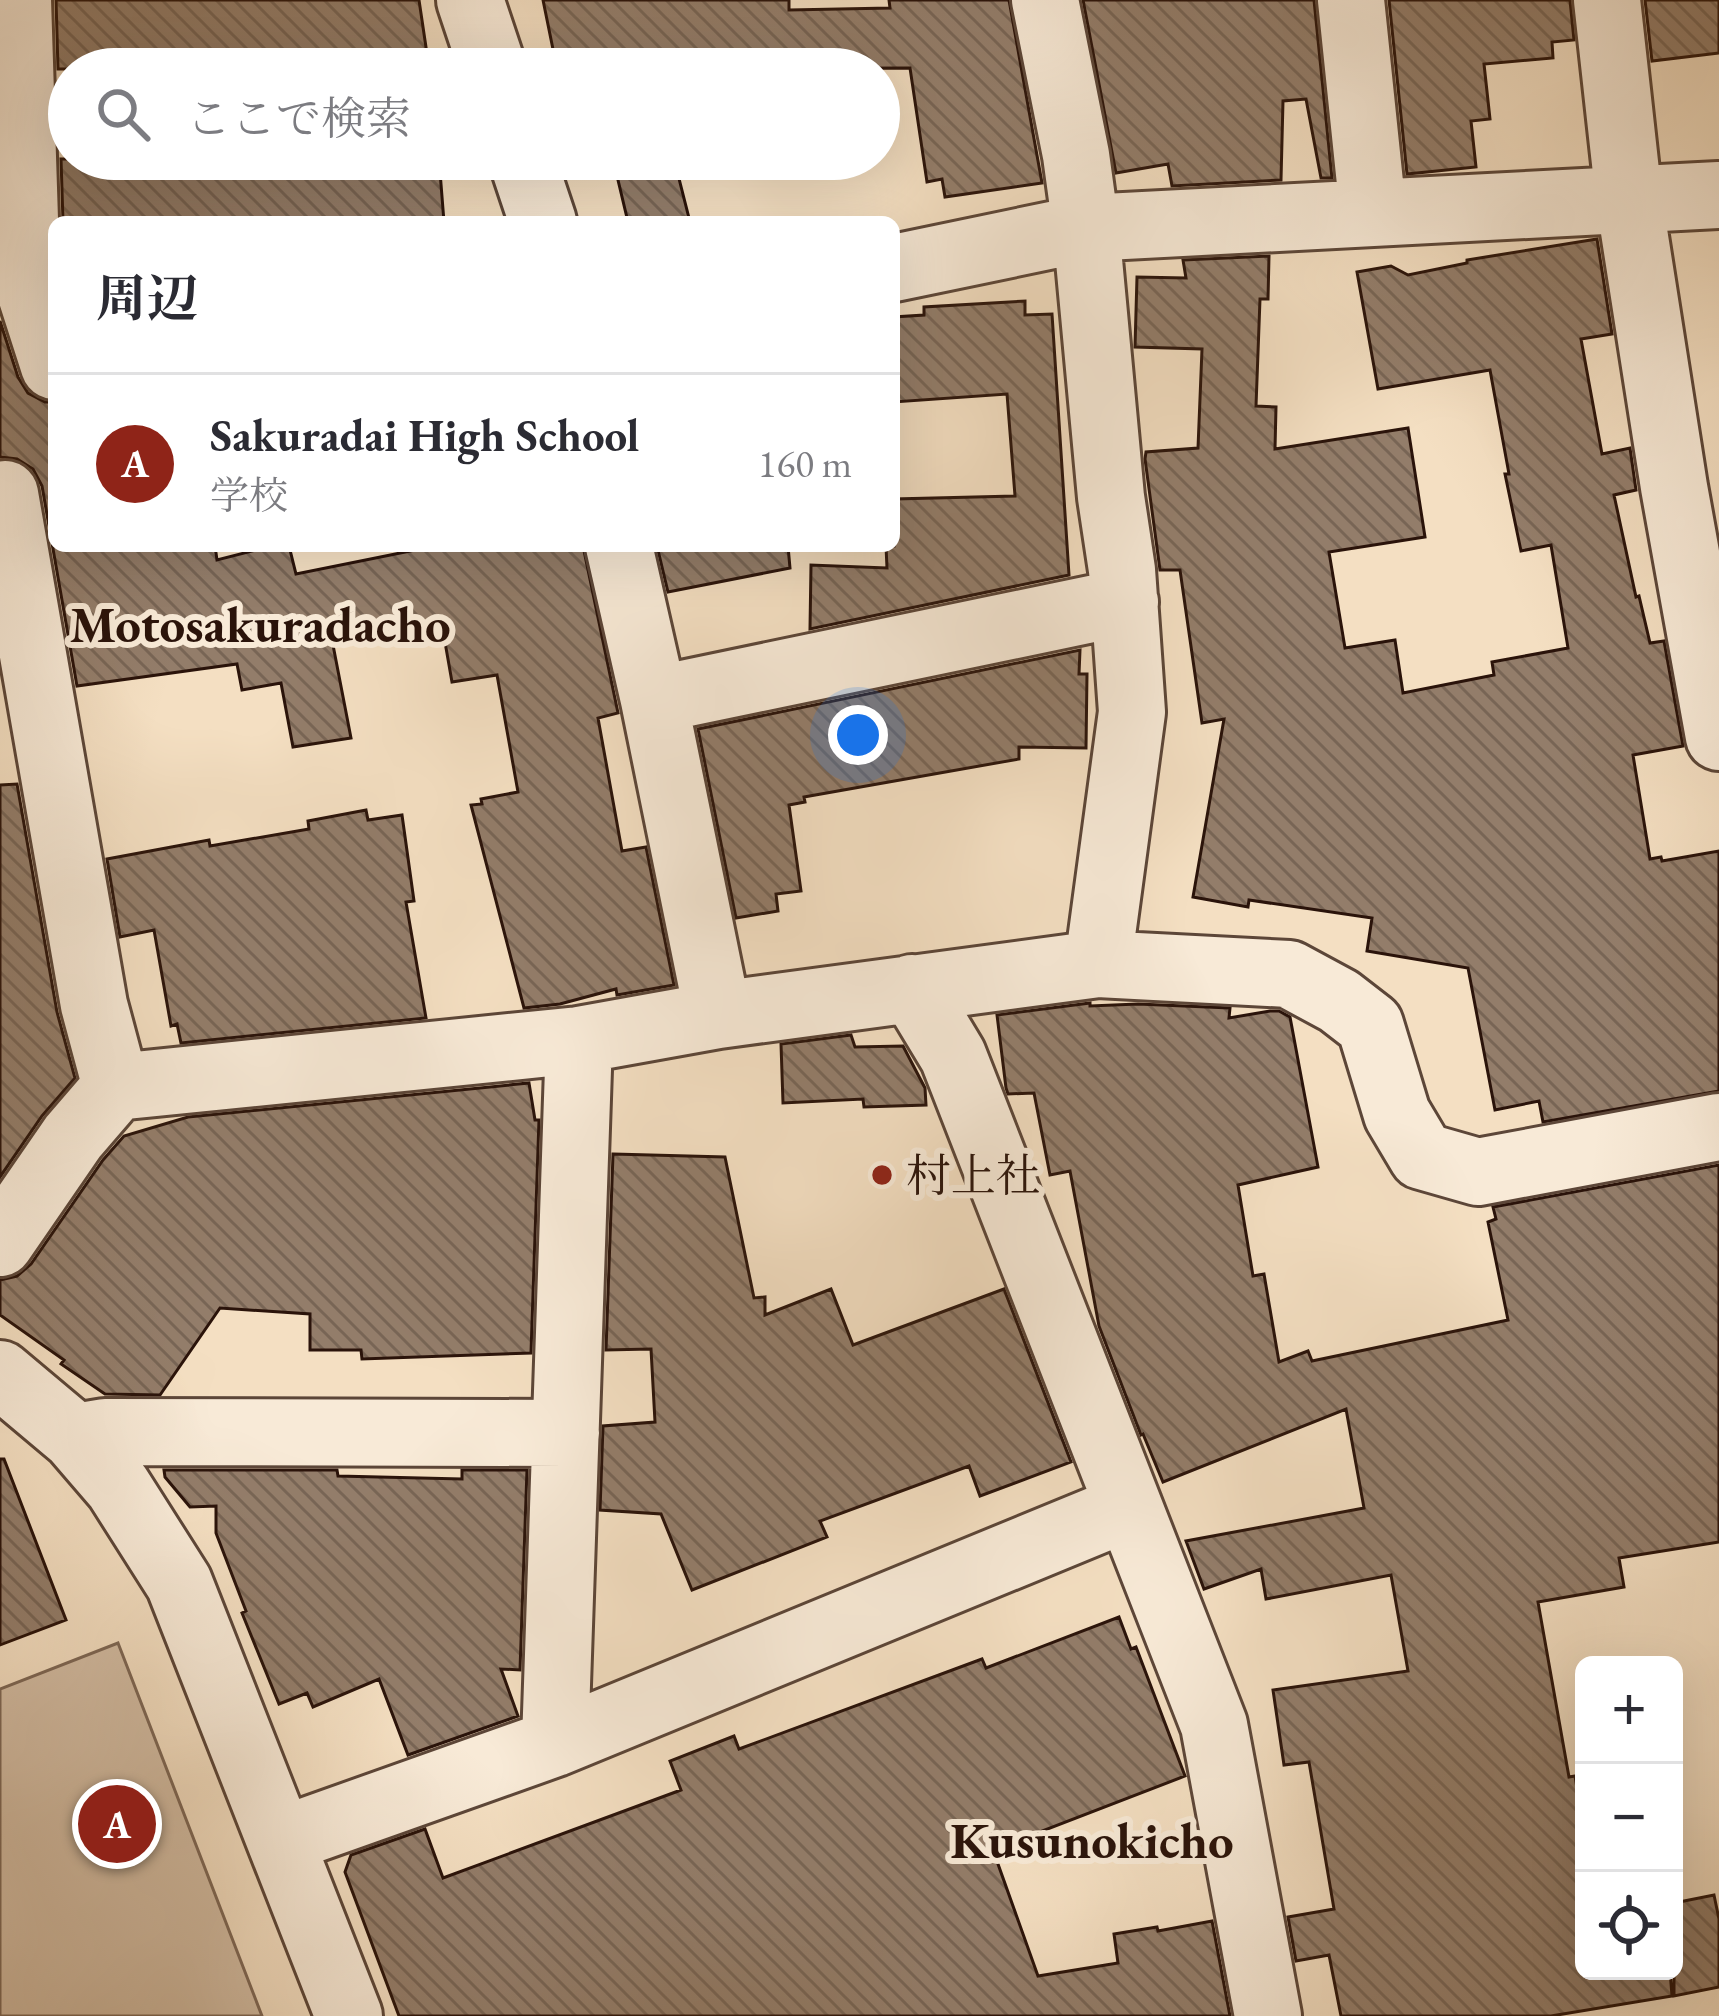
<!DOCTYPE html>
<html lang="ja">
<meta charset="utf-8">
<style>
:root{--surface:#fff;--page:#f7f7f7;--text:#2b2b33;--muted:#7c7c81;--line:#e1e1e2;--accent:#8f2418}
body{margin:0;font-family:"EB Garamond","Noto Serif JP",serif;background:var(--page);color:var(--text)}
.controls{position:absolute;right:36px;bottom:36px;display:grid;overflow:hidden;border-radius:18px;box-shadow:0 12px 48px #0002}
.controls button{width:108px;height:108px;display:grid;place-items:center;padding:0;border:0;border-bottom:3px solid var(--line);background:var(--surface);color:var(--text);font:60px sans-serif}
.you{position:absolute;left:858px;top:735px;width:42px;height:42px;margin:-30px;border:9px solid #fff;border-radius:50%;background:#1a73e8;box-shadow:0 0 0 18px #1a73e833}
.badge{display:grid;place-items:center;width:78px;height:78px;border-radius:50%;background:var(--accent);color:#fff;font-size:39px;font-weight:700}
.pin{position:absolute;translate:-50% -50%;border:6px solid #fff;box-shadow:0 3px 12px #0006}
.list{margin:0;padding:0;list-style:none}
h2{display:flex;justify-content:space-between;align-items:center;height:156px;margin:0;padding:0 48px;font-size:51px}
h2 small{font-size:39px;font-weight:400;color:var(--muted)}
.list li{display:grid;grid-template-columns:78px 1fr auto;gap:36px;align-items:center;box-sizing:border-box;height:180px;padding:0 48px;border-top:3px solid var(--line)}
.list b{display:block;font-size:45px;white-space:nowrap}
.list p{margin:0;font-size:39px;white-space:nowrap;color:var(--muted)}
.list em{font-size:39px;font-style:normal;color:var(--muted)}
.icon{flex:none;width:66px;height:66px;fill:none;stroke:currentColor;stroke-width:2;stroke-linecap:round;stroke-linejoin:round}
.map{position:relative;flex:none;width:1719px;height:2016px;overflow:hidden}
.search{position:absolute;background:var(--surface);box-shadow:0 12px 48px #0002;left:48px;top:48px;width:852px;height:132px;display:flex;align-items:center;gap:30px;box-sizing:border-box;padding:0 42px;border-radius:66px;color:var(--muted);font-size:45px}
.panel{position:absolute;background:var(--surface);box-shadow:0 12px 48px #0002;left:48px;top:216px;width:852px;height:336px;border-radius:18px}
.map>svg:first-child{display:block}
.green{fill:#d2bca3;stroke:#7e6856;stroke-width:3}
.building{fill:url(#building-back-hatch);stroke:#2a130a;stroke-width:3}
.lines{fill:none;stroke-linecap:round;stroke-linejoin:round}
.minor-casing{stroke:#5c4638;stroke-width:72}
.minor{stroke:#f8ead7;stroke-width:66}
.poi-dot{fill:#8f2418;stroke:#f8ead7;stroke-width:4.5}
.labels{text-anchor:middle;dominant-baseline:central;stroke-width:12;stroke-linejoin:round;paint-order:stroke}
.poi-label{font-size:45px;fill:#2a130a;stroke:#f8ead7;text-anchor:start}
.quarter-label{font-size:51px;font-weight:bold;fill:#2a130a;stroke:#f8ead7}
</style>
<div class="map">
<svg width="1719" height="2016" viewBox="0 0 1719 2016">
<defs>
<pattern id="building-back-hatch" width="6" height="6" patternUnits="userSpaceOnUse" patternTransform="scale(3)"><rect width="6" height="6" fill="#937d6a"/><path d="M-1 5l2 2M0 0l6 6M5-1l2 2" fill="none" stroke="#786555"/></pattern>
</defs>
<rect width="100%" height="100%" fill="#f4dfc2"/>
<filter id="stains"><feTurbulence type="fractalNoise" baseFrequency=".00167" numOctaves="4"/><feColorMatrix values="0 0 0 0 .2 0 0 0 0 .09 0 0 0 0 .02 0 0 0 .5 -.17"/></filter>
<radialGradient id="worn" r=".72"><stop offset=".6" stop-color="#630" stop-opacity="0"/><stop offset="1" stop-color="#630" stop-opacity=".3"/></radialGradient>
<path class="green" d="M118,1643L262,2016H0V1689Z"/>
<path class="building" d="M56,0H419L427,54L312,69H58Z
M543,0H789V10L890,8L889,0H1009L1042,183L945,197L942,179L927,182L910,68L642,69L641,61L599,69H557Z
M1083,0H1314L1332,178H1321L1306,99L1283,101L1281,180L1172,186L1168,164L1116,173Z
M1389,0H1570L1574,40L1552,42L1553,58L1484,64L1490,119L1471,121L1476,167L1407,174Z
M1645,0H1719V53L1652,61Z
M61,159H152L153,175L211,159H439L444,222H63Z
M613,159H674L690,222H628Z
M1597,239L1612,334L1581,339L1602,454L1630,448L1636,490L1614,495L1636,597L1639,596L1650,643L1664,641L1683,746L1633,755L1650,859L1661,857L1662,861L1719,851V1091L1543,1122L1539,1101L1495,1110L1468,968L1367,951L1372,918L1249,900L1248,907L1193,897L1224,719L1202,723L1180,570H1160L1145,459L1146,452L1198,448L1202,349L1135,347L1137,277L1186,278L1183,260L1269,256L1268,299H1260L1256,406L1276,407L1275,449L1408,428L1425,537L1329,552L1345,648L1395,640L1403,693L1494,675L1492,662L1568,648L1551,545L1521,551L1505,474H1509L1490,370L1378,389L1357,272L1391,266L1408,275L1467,263V260Z
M1025,301V315L1052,314L1069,575L810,629L811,565L887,568L886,546H894V499L1015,496L1007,394L894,402V317L924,315V307Z
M0,321L18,377L28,393L45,402H54V546H215L217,560L272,546H289L296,574L435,546H583L618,713L598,718L622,851L646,847L674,985L617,995L616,989L560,1004L524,1008L471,805L482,804L481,799L518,792L497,675L452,682L442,625L333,645L351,738L293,747L281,683L242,690L237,664L77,686L42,486L33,469L17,459L0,457Z
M657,546H788L790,568L668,592Z
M1080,650L1079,674H1087L1086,748L1019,747V759L804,797L805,802L789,805L801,891L776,894L778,911L736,918L698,729Z
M17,784L57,1012L75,1078L42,1116L0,1177V785Z
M366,810L368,820L402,815L414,901L406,902L426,1018L181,1043L177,1024L171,1026L154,930L120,937L107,859L209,840L210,846L309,829L308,821Z
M1090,1003V1006L1138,1004L1230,1008L1229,1018L1270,1011H1279L1290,1017L1318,1167L1238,1185L1253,1276L1264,1274L1279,1362L1308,1351L1312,1361L1508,1320L1488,1222L1496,1219L1493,1207L1719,1165V1542L1619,1558L1624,1587L1538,1602L1569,1777L1575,1776L1584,1832V1971H1670L1672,1996L1551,2016H1341L1329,1955L1296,1961L1288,1917L1334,1909L1309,1762L1284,1765L1273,1690L1408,1671L1391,1575L1266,1599L1261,1569L1204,1589L1186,1541L1364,1508L1346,1409L1163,1482L1143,1434L1141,1435L1099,1326L1070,1171L1050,1175L1034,1093L1008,1094L1006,1088L997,1015Z
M851,1035L855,1047L903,1046L925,1088L926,1105L864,1107L863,1099L783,1103L781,1044Z
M529,1083L535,1120H539L531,1353L362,1359L361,1350H310V1314L220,1308L160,1395L105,1394L61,1364L64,1360L0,1315V1280L17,1276L31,1264L103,1160L124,1136L188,1117Z
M613,1154L725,1157L754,1298L765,1297V1315L831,1289L853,1345L1004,1289L1071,1462L980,1496L969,1466L820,1521L827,1537L692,1590L661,1514L600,1510L603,1426L655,1422L651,1349L606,1350Z
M0,1459H4L66,1620L0,1645Z
M164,1470H337L338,1476L462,1479V1470H527L520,1670L501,1669L518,1716L408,1755L379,1679L313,1707L307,1693L279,1704L242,1613L246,1611L216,1533V1506L190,1507L165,1477Z
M1119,1617L1131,1649L1136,1647L1185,1776L993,1850L1038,1976L1118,1963L1114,1934L1157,1927L1158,1931L1212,1921L1230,2016H399L345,1872L351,1855L425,1829L443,1878L681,1790L670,1761L734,1736L739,1749L982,1659L986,1668Z
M1714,1895L1719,1919V1987L1674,1996V1903Z"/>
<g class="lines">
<defs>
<path id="minor" d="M18,0L27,282L54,366
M470,0L493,69
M1045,0L1076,155L1086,228L1111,497L1122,570L1132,712L1098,964
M1351,0L1373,212
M1607,0L1629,199L1674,487L1719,737
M522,159L543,222
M894,268L1086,228L1719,195
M5,494L94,1005L116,1087
M619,546L654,700L718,1015
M654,700L1125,602
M912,988L953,1056L1214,1725L1268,2016
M0,1243L73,1137L116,1087L579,1040L718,1015L1098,964L1289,974L1339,1001L1370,1025L1397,1114L1422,1156L1478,1172L1719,1127
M0,1374L75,1437L118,1487L179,1583L349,2016
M75,1437L105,1432L566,1433
M555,1743L579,1040
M282,1840L555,1743L1129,1507"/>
</defs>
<use href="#minor" class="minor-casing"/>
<use href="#minor" class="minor"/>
</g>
<circle class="poi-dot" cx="882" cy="1175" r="12"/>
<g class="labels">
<g class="poi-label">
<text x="906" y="1175">村上社</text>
</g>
<g class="quarter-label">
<text x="260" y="624">Motosakuradacho</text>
<text x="1092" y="1840">Kusunokicho</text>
</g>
</g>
<rect width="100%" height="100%" filter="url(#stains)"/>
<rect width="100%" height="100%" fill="url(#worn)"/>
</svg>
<div class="controls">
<button>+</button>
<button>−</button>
<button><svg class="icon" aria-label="locate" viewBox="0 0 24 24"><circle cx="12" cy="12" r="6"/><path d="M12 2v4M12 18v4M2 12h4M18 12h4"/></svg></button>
</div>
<div class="you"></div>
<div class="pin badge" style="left:117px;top:1824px">A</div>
<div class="search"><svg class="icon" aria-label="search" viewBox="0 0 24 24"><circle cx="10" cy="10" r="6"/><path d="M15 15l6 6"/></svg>ここで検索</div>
<section class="panel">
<h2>周辺<small></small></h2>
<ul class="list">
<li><span class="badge">A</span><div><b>Sakuradai High School</b><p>学校</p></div><em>160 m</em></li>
</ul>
</section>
</div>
